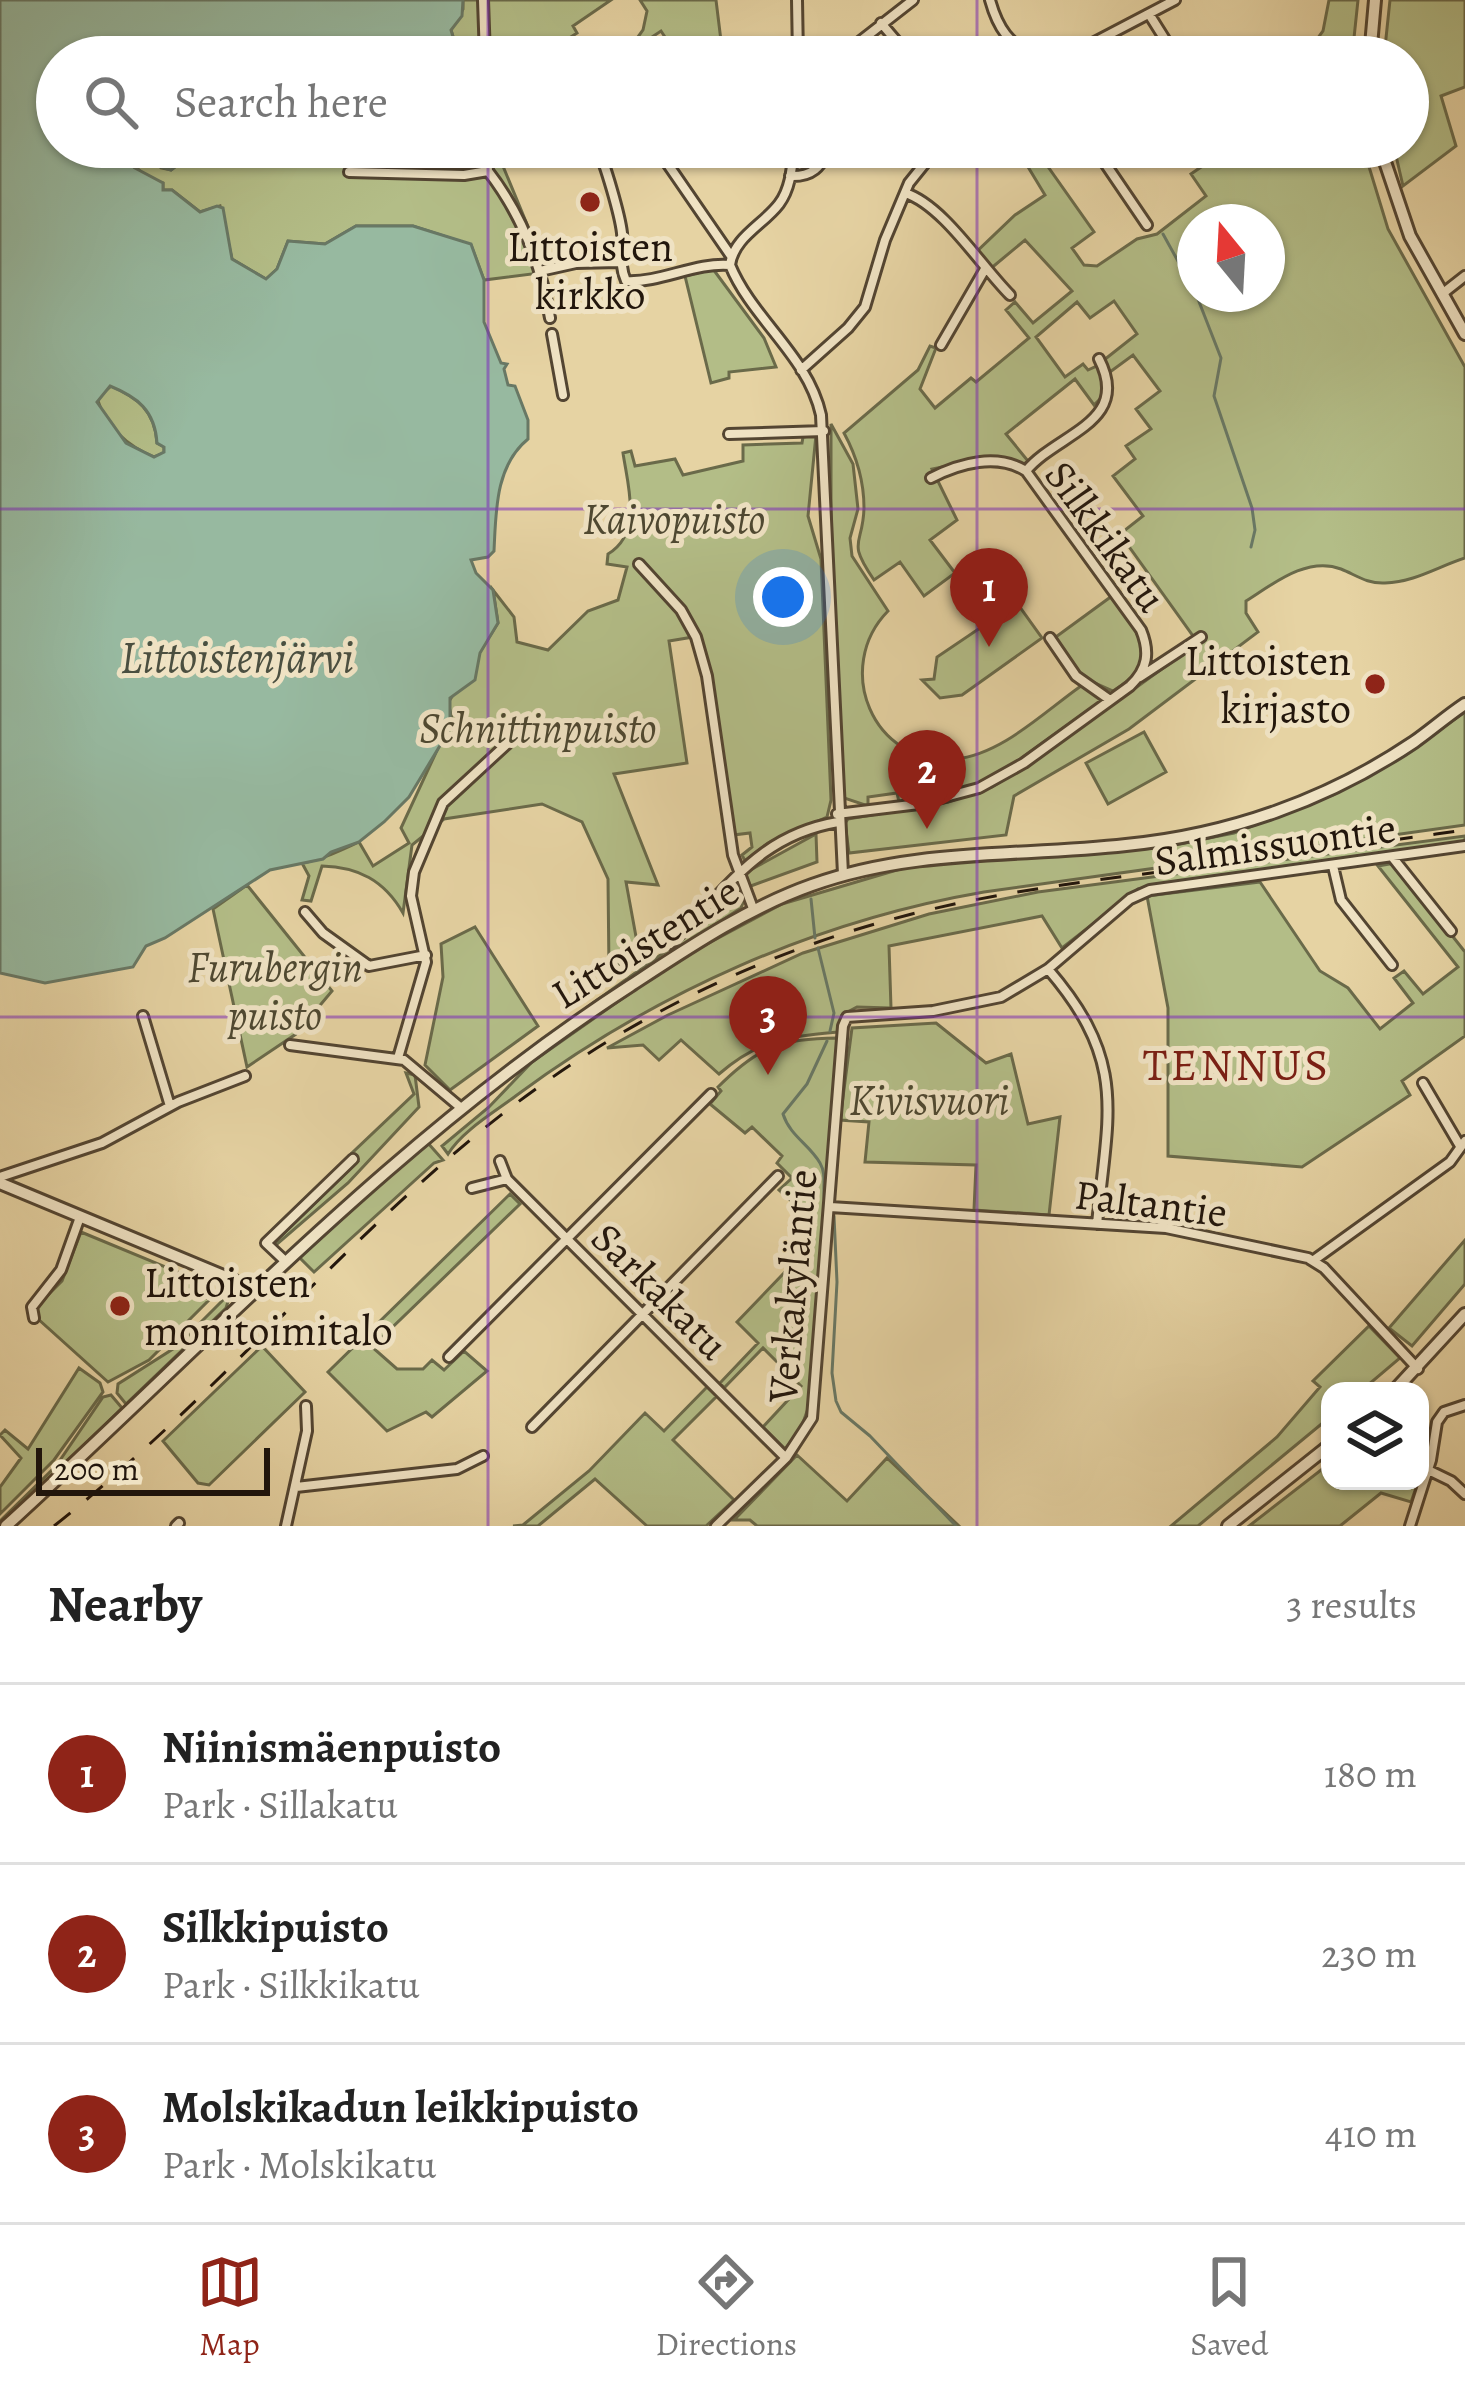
<!DOCTYPE html>
<meta charset="utf-8">
<style>
:root{--surface:#fff;--page:#f2f2f2;--text:#222;--muted:#767676;--line:#e0e0e0;--accent:#8f2418}
body{margin:0;font-family:Alegreya,serif;background:var(--page);color:var(--text)}
.controls{position:absolute;right:36px;bottom:36px;display:grid;overflow:hidden;border-radius:24px;box-shadow:0 3px 9px #0004}
.controls button{width:108px;height:108px;display:grid;place-items:center;padding:0;border:0;border-bottom:3px solid var(--line);background:var(--surface);color:var(--text);font:60px sans-serif}
.compass{position:absolute;left:1177px;top:204px;width:108px;height:108px;border-radius:50%;background:var(--surface);box-shadow:0 3px 9px #0004;rotate:342deg}
.scale{position:absolute;left:36px;bottom:30px;width:234px;box-sizing:border-box;padding-left:12px;border:6px solid #22160c;border-top:0;font-size:33px;line-height:42px;white-space:nowrap;color:#22160c;-webkit-text-stroke:9px #efe2c3;paint-order:stroke}
.you{position:absolute;left:783px;top:597px;width:42px;height:42px;margin:-30px;border:9px solid #fff;border-radius:50%;background:#1a73e8;box-shadow:0 0 0 18px #1a73e833}
.badge{display:grid;place-items:center;width:78px;height:78px;border-radius:50%;background:var(--accent);color:#fff;font-size:39px;font-weight:700}
.pin{position:absolute;translate:-50% -99px;filter:drop-shadow(0 3px 6px #0008)}
.pin::after{content:'';position:absolute;top:63px;width:42px;height:36px;background:inherit;clip-path:polygon(0 0,100% 0,50% 100%)}
.list{margin:0;padding:0;list-style:none}
h2{display:flex;justify-content:space-between;align-items:center;height:156px;margin:0;padding:0 48px;font-size:51px}
h2 small{font-size:39px;font-weight:400;color:var(--muted)}
.list li{display:grid;grid-template-columns:78px 1fr auto;gap:36px;align-items:center;box-sizing:border-box;height:180px;padding:0 48px;border-top:3px solid var(--line)}
.list b{display:block;font-size:45px;white-space:nowrap}
.list p{margin:0;font-size:39px;white-space:nowrap;color:var(--muted)}
.list em{font-size:39px;font-style:normal;color:var(--muted)}
.icon{flex:none;width:66px;height:66px;fill:none;stroke:currentColor;stroke-width:2;stroke-linecap:round;stroke-linejoin:round}
.map{position:relative;flex:none;width:1465px;height:1526px;overflow:hidden}
.search{position:absolute;background:var(--surface);box-shadow:0 3px 9px #0004;left:36px;right:36px;top:36px;height:132px;display:flex;align-items:center;gap:30px;box-sizing:border-box;padding:0 42px;border-radius:66px;color:var(--muted);font-size:45px}
.sheet{height:696px;background:var(--surface)}
nav{display:flex;justify-content:space-around;align-items:center;box-sizing:border-box;height:168px;border-top:3px solid var(--line);background:var(--surface);font-size:33px;color:var(--muted)}
nav a{display:grid;justify-items:center;gap:6px}
nav .on{color:var(--accent)}
.map>svg:first-child{display:block}
.green{fill:#b3bd87;stroke:#6a6a4a;stroke-width:3;fill-rule:evenodd}
.water{fill:#97b9a0;stroke:#687865;stroke-width:3;fill-rule:evenodd}
.lines{fill:none;stroke-linecap:round;stroke-linejoin:round}
.stream{stroke:#687865;stroke-width:3}
.minor-casing{stroke:#534532;stroke-width:14}
.tertiary-casing{stroke:#534532;stroke-width:16}
.minor{stroke:#efe2c3;stroke-width:8}
.tertiary{stroke:#efe2c3;stroke-width:10}
.rail{stroke:#22160c;stroke-width:3;stroke-dasharray:21 21;stroke-linecap:butt}
.grid{fill:none;stroke:#7b2cbf;stroke-width:3;stroke-opacity:0.55}
.poi-dot{fill:#8f2418;stroke:#efe2c3;stroke-width:4.5}
.labels{text-anchor:middle;dominant-baseline:central;stroke-width:10;stroke-linejoin:round;paint-order:stroke}
.poi-label{font-size:42px;fill:#22160c;stroke:#efe2c3}
.park-label{font-size:42px;font-style:italic;fill:#4e4831;stroke:#efe2c3}
.street-label{font-size:42px;fill:#22160c;stroke:#efe2c3}
.water-label{font-size:45px;font-style:italic;fill:#4b4f40;stroke:#efe2c3}
.neighbourhood-label{font-size:45px;letter-spacing:3px;fill:#7a1f14;stroke:#efe2c3}
</style>
<div class="map">
<svg width="1465" height="1526" viewBox="0 0 1465 1526">
<rect width="100%" height="100%" fill="#e6d3a3"/>
<filter id="stains"><feTurbulence type="fractalNoise" baseFrequency=".00167" numOctaves="4"/><feColorMatrix values="0 0 0 0 .2 0 0 0 0 .09 0 0 0 0 .02 0 0 0 .5 -.17"/></filter>
<radialGradient id="worn" r=".72"><stop offset=".6" stop-color="#630" stop-opacity="0"/><stop offset="1" stop-color="#630" stop-opacity=".3"/></radialGradient>
<path class="green" d="M463,0H611L573,26L577,33L540,57H459L451,30L463,9Z
M640,0H716L723,57H678L661,31L625,55L643,30L647,11Z
M1329,0H1358L1352,57H1247L1279,45L1284,55L1310,49L1323,31Z
M1390,0H1465V87L1441,96L1456,146L1403,186L1394,147H1408V57H1384Z
M193,147H499L498,154L543,263L540,273L484,280L471,245L413,226H356L325,244L288,241L277,269L266,279L232,259L220,206L200,212L172,190H163V183L146,177L135,166L147,151L161,168L171,170L191,154Z
M1016,147H1034L1094,232L1072,248L1084,265L1097,266L1137,239L1157,234L1206,196L1191,174L1220,154L1222,147H1363L1388,229L1465,367V558C1437,567 1415,582 1385,583C1367,584 1356,575 1341,569C1307,556 1273,584 1246,601V613L1258,632L1129,729L1014,796L1006,835L849,853L845,823L848,819L948,802L992,787L1037,759L1198,643L1120,534L1143,516L1113,476L1135,459L1126,446L1151,429L1136,409L1160,391L1133,355L1110,372L1104,360L1137,334L1114,301L1090,318L1077,302L1036,337L1065,377L1083,364L1088,370L1097,366L1103,375V396L1094,405L1075,379L1006,434L1028,461L1023,465L991,457L932,469L957,520L930,540L955,573L924,596L900,562L874,580C846,539 863,547 864,508C864,480 857,457 844,433L918,370L930,346L936,348L920,389L935,408L971,378L976,382L1029,338L1006,310L1015,302L1033,323L1072,291L1025,240L989,270L972,256L1015,215L1045,195ZM1195,222H1267V294H1195Z
M713,269L764,338L776,367L729,372V378L711,383L685,276Z
M111,386C138,398 155,411 157,443L164,447V453L154,457C127,446 105,426 97,398Z
M831,424L853,464L858,509L850,538L852,556L888,611C833,667 872,766 955,759C1001,755 1044,712 1081,686L1104,699L989,781L948,795L899,802L897,793L868,797V806L844,798L831,541Z
M816,435L808,516L821,559L831,800L827,817L768,843L745,861L742,855L752,847L750,833L733,835L699,637L691,619L687,623L693,637L669,641L687,763L614,774L658,885L626,882L639,953L609,970L608,879L582,822L542,804L444,819L412,845L403,913C384,880 358,867 322,866L311,901L302,900L309,876L302,863C323,859 340,851 359,842L373,866L409,843L401,828L452,718L448,703L498,623L493,590L514,617L517,642L548,650L588,611L618,600L627,567L607,564L608,554C643,533 628,487 623,453L631,451L635,466L675,459L683,475L743,461V445L802,443L803,437Z
M1112,596C1138,635 1165,659 1113,691L1084,678L1053,639Z
M1017,603L1042,638L962,695L940,698L922,680L934,679L937,657Z
M1465,712V825L984,892C815,921 655,993 517,1095C495,1112 463,1130 448,1154L442,1146L489,1107L532,1062L677,960L782,904L907,867L1006,856L1159,848L1234,833L1333,795L1397,760Z
M1144,732L1166,772L1108,804L1086,763Z
M816,834L817,862L748,887L743,874Z
M1465,836V842L1138,889L1062,948L1042,916L889,946L891,1008L857,1007L842,1015L838,1032C786,1037 760,1039 719,1074L681,1040L659,1060L643,1045L607,1048L668,1015L803,953L929,914L1038,892Z
M1395,863L1465,952V1036L1402,1081L1410,1095L1302,1167L1168,1156V1008L1147,896L1260,882L1320,971L1348,988L1380,1029L1413,1003L1394,978L1404,971L1423,994L1458,967L1378,866Z
M735,882L744,900L741,908L586,1008L690,934Z
M247,885L332,991L296,1034L247,1067L213,909Z
M475,927L538,1026L450,1090L425,1065L443,977L441,944Z
M936,1023L986,1063L1011,1054L1028,1124L1060,1117L1049,1215L974,1210L976,1165L865,1162L869,1122L840,1120L852,1028Z
M838,1038L810,1403L800,1431L785,1449L763,1427L801,1386L763,1348L724,1388L720,1383L758,1343L737,1322L807,1249L812,1220L779,1190L792,1178L777,1163L782,1156L752,1127L745,1133L710,1104L721,1091L718,1087C759,1046 780,1039 838,1038Z
M406,1073L415,1075L419,1107L348,1183L276,1245L274,1243L358,1161L352,1153L414,1094Z
M427,1142L443,1160L434,1163L314,1272L298,1256Z
M510,1194L520,1204L372,1347L397,1369H423L432,1360L444,1370L464,1351L487,1371L432,1417L426,1412L387,1431L328,1372Z
M81,1232L180,1273L209,1300L149,1360L108,1382L37,1318L35,1308L62,1281Z
M1465,1240V1284L1412,1346L1389,1328Z
M231,1292L226,1308L126,1404L117,1393L118,1384L176,1347Z
M1369,1326L1400,1358L1361,1391H1330V1417L1198,1526H1171L1277,1437L1320,1387L1313,1381Z
M262,1346L305,1392L209,1485L198,1483L163,1441Z
M79,1368L100,1383L103,1392L54,1460L0,1514V1487L21,1458L0,1435L5,1430L28,1449Z
M707,1387L717,1396L673,1440L734,1500L706,1526H647L595,1479L538,1526H513L523,1525L589,1471L645,1413L664,1431Z
M111,1395L122,1408L1,1526L0,1521L56,1466L103,1397Z
M797,1455L847,1501L887,1458L959,1526H757L750,1520H734Z
M1330,1463V1481L1418,1482L1411,1502L1381,1493L1340,1526H1249Z"/>
<path class="water" d="M0,0H463L462,16L451,30L459,57H57V147H193L191,155L171,170L161,167L147,151L135,168L163,183V190H172L200,212L217,206L223,208L232,259L266,279L277,269L288,241L325,244L356,226H413L471,244L484,280V322L501,363L507,364L504,369L508,385L515,386L528,420V439C495,466 496,512 494,551L488,557L471,560L476,573L493,590L498,623L480,653L475,680L450,698V729L409,797L384,822L359,842L331,852L323,859L270,870L165,938L146,946L133,967L45,983L0,973ZM110,386C137,397 155,410 157,443L164,447V452L154,457L126,443L97,402Z"/>
<g class="lines">
<path class="stream" d="M1163,234L1195,292
M1196,294L1221,358L1214,396L1252,508L1255,530L1251,547
M811,899L815,938
M818,948L834,1013L830,1031
M825,1203C822,1189 827,1175 820,1163C810,1145 790,1136 783,1114L807,1084L827,1041
M834,1216L837,1282L832,1373L836,1401L841,1412L870,1436L956,1526"/>
<defs>
<path id="minor" d="M483,0L485,57
M797,0L798,57
M990,0C998,29 1009,44 1036,57
M1149,14L1176,57
M881,23L910,57
M840,57L913,0
M1066,57L1175,0
M487,147L488,171
M597,147C605,163 620,215 622,233C624,251 618,263 626,281C661,283 695,262 730,265
M656,147L731,256
M794,147C792,167 791,188 779,204C763,225 734,237 730,265C752,319 808,356 821,415L843,874
M1094,147L1147,225
M488,171C522,215 541,264 550,318
M349,172L464,175L488,171
M790,176C814,177 820,166 832,147
M905,193C943,205 981,266 1010,295
M540,271L576,263L619,262
M1442,294L1465,276
M552,334L563,395
M941,345L985,269
M801,370L848,328L865,307L885,240L909,183L938,147
M729,434L824,431
M1026,471C1057,433 1132,423 1099,359
M639,564L681,610L696,637L707,676L733,855L754,911
M1050,638L1076,676L1110,700
M1140,677L1201,637
M837,814L919,804L979,788L1024,763L1130,686C1148,669 1150,652 1141,630L1026,471C997,453 960,463 931,478
M1393,858L1451,931
M1333,866L1341,900L1392,965
M305,912L323,933L369,966L426,955
M670,944C726,893 755,836 838,822
M1048,969C1128,1062 1108,1112 1097,1224
M143,1016L170,1106
M290,1045L404,1060L460,1107
M398,1058L426,962L411,896L414,872L443,803L507,744L514,731
M1423,1083L1460,1146
M500,1161L507,1179L786,1458
M0,1177L102,1143L178,1102L245,1076
M472,1188L507,1179
M830,1207L1166,1228L1308,1258L1324,1268L1418,1369
M284,1260L266,1243L353,1159
M1314,1260L1450,1162L1465,1141
M34,1318L32,1307L61,1270L80,1217
M449,1357L711,1094
M532,1427L778,1176
M1420,1466L1451,1481L1465,1494
M296,1487L457,1469L483,1456
M176,1526L179,1523
M286,1526L307,1431L306,1406
M716,1526L786,1458L812,1418L843,1026L847,1017L933,1011L1001,997L1048,969L1130,899L1150,890L1465,846
M1410,1526L1431,1460L1437,1422L1444,1412L1465,1405"/>
<path id="tertiary" d="M1370,57L1375,0
M1380,147L1410,236L1465,334
M0,1183L233,1280L251,1292
M1394,1391L1465,1314
M6,1526C210,1340 396,1137 630,986C688,948 747,908 812,885C915,848 1020,857 1126,845C1229,835 1328,800 1414,742C1431,730 1447,716 1465,704
M1228,1526L1330,1445"/>
</defs>
<use href="#minor" class="minor-casing"/>
<use href="#tertiary" class="tertiary-casing"/>
<use href="#minor" class="minor"/>
<use href="#tertiary" class="tertiary"/>
<path class="rail" d="M54,1526C206,1406 331,1254 481,1131C606,1029 751,955 908,915C993,893 1080,882 1167,871C1267,857 1366,844 1465,830"/>
</g>
<path class="grid" d="M488,0V57M977,0V57M488,147V1526M977,147V1526M0,509H1465M0,1017H1465"/>
<g class="poi-dot">
<circle cx="590" cy="202" r="12"/>
<circle cx="1375" cy="684" r="12"/>
<circle cx="120" cy="1306" r="12"/>
</g>
<g class="labels">
<g class="poi-label">
<text x="590" y="246">Littoisten<tspan x="590" dy="48">kirkko</tspan></text>
<text x="1351" y="660" text-anchor="end">Littoisten<tspan x="1351" dy="48">kirjasto</tspan></text>
<text x="144" y="1282" text-anchor="start">Littoisten<tspan x="144" dy="48">monitoimitalo</tspan></text>
</g>
<g class="park-label">
<text x="674" y="518">Kaivopuisto</text>
<text x="538" y="727">Schnittinpuisto</text>
<text x="275" y="966">Furubergin<tspan x="275" dy="48">puisto</tspan></text>
<text x="929" y="1099">Kivisvuori</text>
</g>
<g class="street-label">
<text transform="translate(1106 536) rotate(54)">Silkkikatu</text>
<text transform="translate(1275 844) rotate(-8)">Salmissuontie</text>
<text transform="translate(645 942) rotate(-32)">Littoistentie</text>
<text transform="translate(1151 1203) rotate(7)">Paltantie</text>
<text transform="translate(792 1286) rotate(-85)">Verkakyläntie</text>
<text transform="translate(660 1291) rotate(45)">Sarkakatu</text>
</g>
<g class="water-label">
<text x="237" y="657">Littoistenjärvi</text>
</g>
<g class="neighbourhood-label">
<text x="1237" y="1065">TENNUS</text>
</g>
</g>
<rect width="100%" height="100%" filter="url(#stains)"/>
<rect width="100%" height="100%" fill="url(#worn)"/>
</svg>
<div class="controls">
<button><svg class="icon" aria-label="layers" viewBox="0 0 24 24"><path d="M12 4l9 5-9 5-9-5zM3 14l9 5 9-5"/></svg></button>
</div>
<svg class="compass" viewBox="-18 -18 36 36"><path d="M0-13l5 13h-10z" fill="#e53935"/><path d="M0 13l5-13h-10z" fill="#767676"/></svg>
<div class="scale">200 m</div>
<div class="you"></div>
<div class="pin badge" style="left:989px;top:647px">1</div>
<div class="pin badge" style="left:927px;top:829px">2</div>
<div class="pin badge" style="left:768px;top:1075px">3</div>
<div class="search"><svg class="icon" aria-label="search" viewBox="0 0 24 24"><circle cx="10" cy="10" r="6"/><path d="M15 15l6 6"/></svg>Search here</div>
</div>
<section class="sheet">
<h2>Nearby<small>3 results</small></h2>
<ul class="list">
<li><span class="badge">1</span><div><b>Niinismäenpuisto</b><p>Park · Sillakatu</p></div><em>180 m</em></li>
<li><span class="badge">2</span><div><b>Silkkipuisto</b><p>Park · Silkkikatu</p></div><em>230 m</em></li>
<li><span class="badge">3</span><div><b>Molskikadun leikkipuisto</b><p>Park · Molskikatu</p></div><em>410 m</em></li>
</ul>
</section>
<nav>
<a class="on"><svg class="icon" aria-label="map" viewBox="0 0 24 24"><path d="M3 6l6-2 6 2 6-2v14l-6 2-6-2-6 2zM9 4v14M15 6v14"/></svg>Map</a>
<a><svg class="icon" aria-label="directions" viewBox="0 0 24 24"><path d="M12 3l9 9-9 9-9-9zM9 14v-3h6M13 9l2 2-2 2"/></svg>Directions</a>
<a><svg class="icon" aria-label="saved" viewBox="0 0 24 24"><path d="M7 4h10v16l-5-4-5 4z"/></svg>Saved</a>
</nav>
